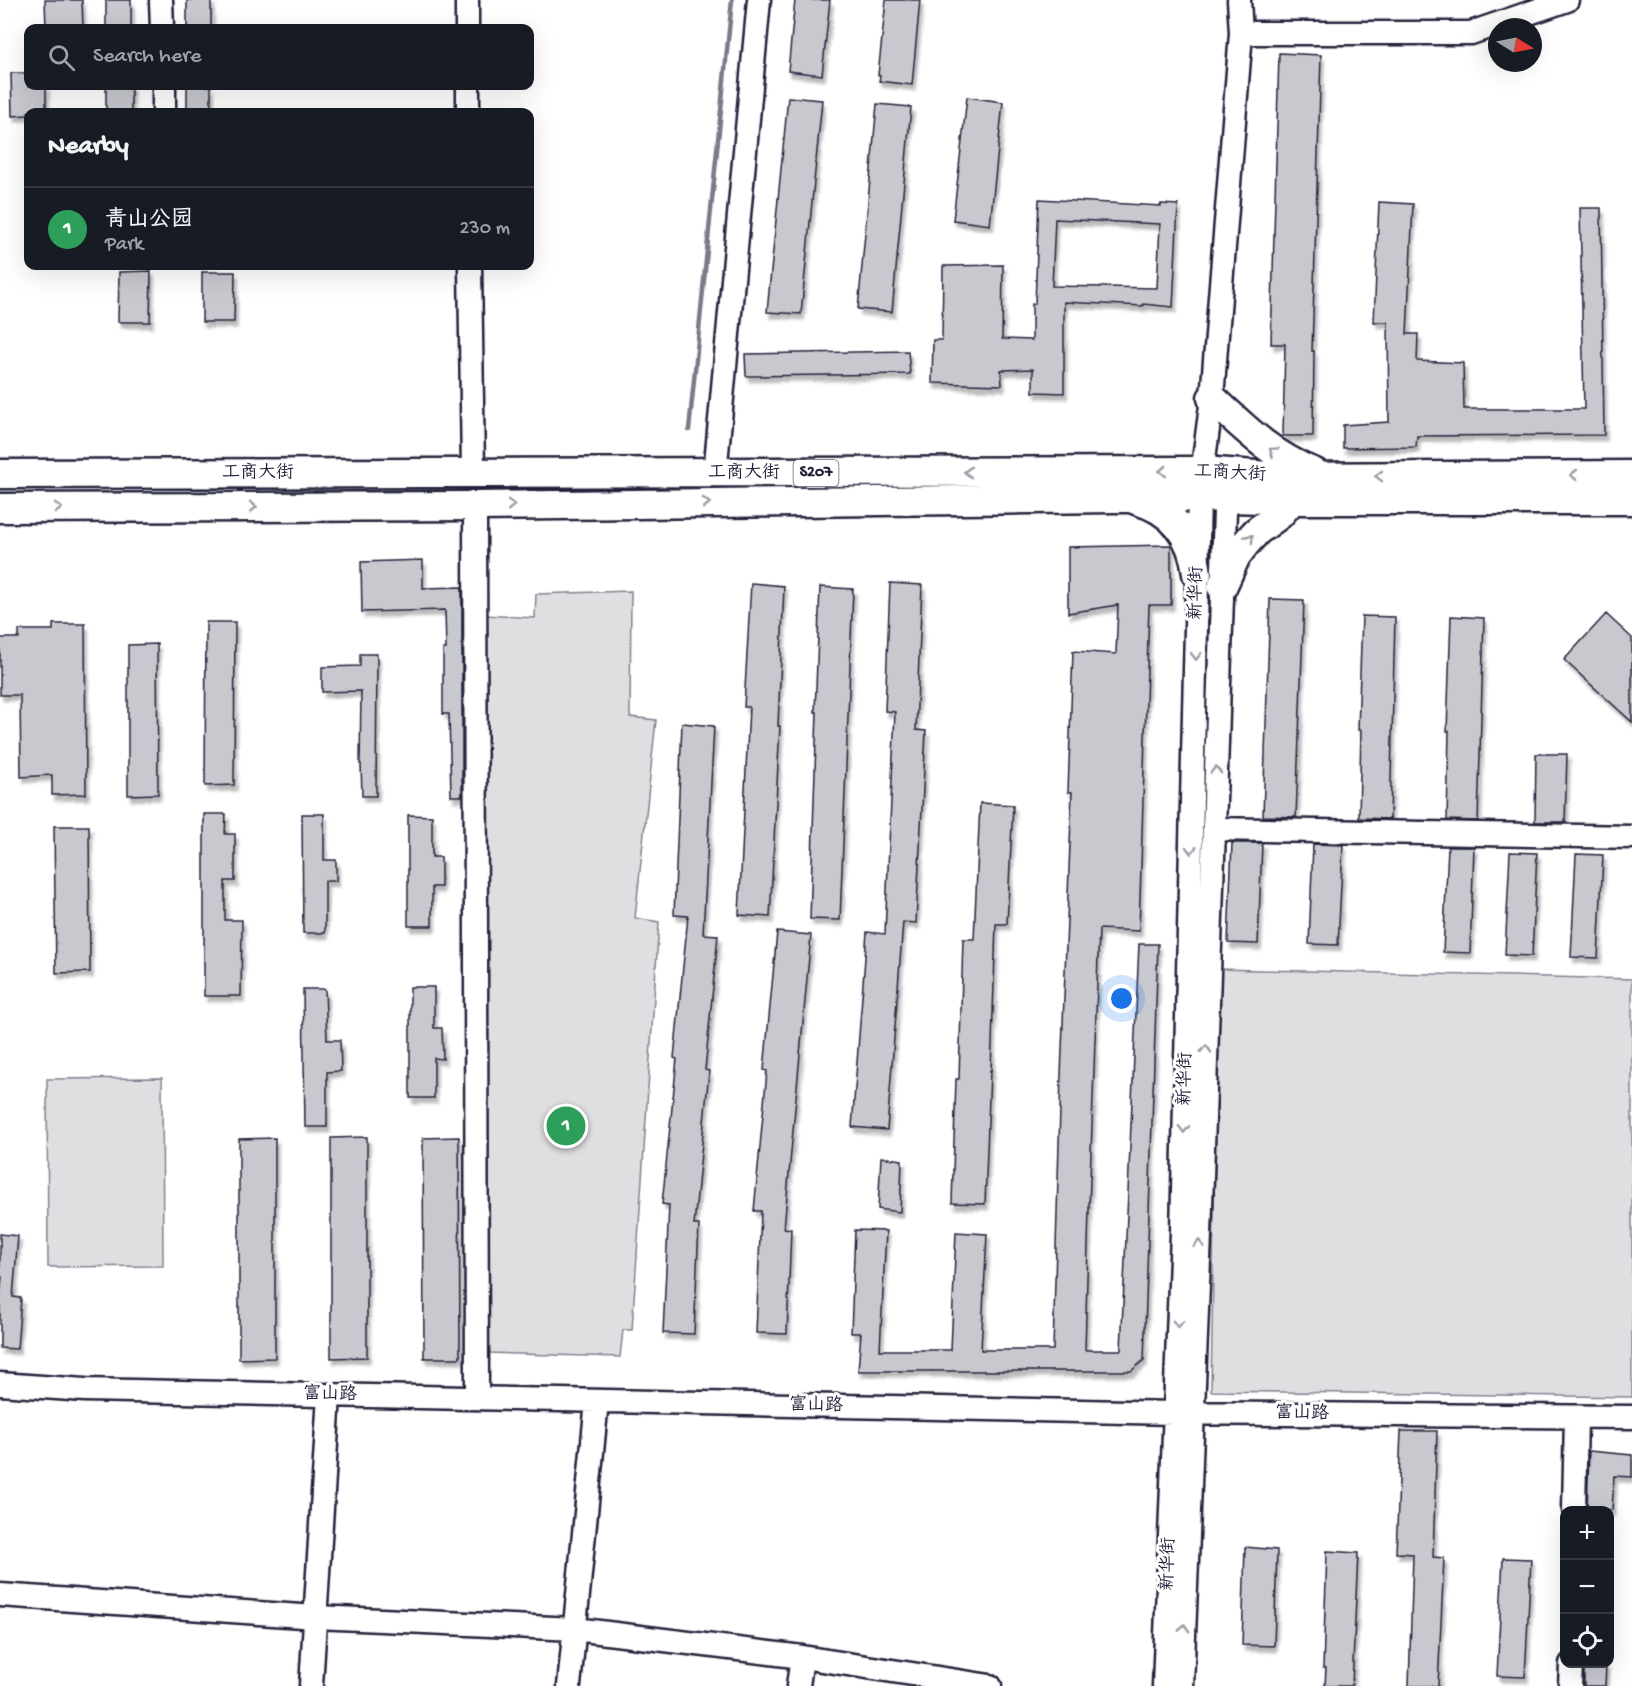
<!DOCTYPE html>
<meta charset="utf-8">
<style>
:root{--surface:#171b24;--page:#242831;--text:#f1f3f6;--muted:#9ea1a6;--line:#363941;--accent:#1a73e8}
body{margin:0;font-family:"Gochi Hand","LXGW WenKai TC",sans-serif;background:var(--page);color:var(--text)}
.controls{position:absolute;right:18px;bottom:18px;display:grid;overflow:hidden;border-radius:12px;box-shadow:0 6px 24px #0002}
.controls button{width:54px;height:54px;display:grid;place-items:center;padding:0;border:0;border-bottom:2px solid var(--line);background:var(--surface);color:var(--text);font:30px sans-serif}
.compass{position:absolute;left:1488px;top:18px;width:54px;height:54px;border-radius:50%;background:var(--surface);box-shadow:0 6px 24px #0002;rotate:100deg}
.you{position:absolute;left:1122px;top:999px;width:21px;height:21px;margin:-15px;border:4px solid #fff;border-radius:50%;background:#1a73e8;box-shadow:0 0 0 9px #1a73e833}
.badge{display:grid;place-items:center;width:39px;height:39px;border-radius:50%;background:var(--accent);color:#fff;font-size:20px;font-weight:700}
.pin{position:absolute;translate:-50% -50%;border:3px solid #fff;box-shadow:0 2px 6px #0006}
.list{margin:0;padding:0;list-style:none}
h2{display:flex;justify-content:space-between;align-items:center;height:78px;margin:0;padding:0 24px;font-size:26px}
h2 small{font-size:20px;font-weight:400;color:var(--muted)}
.list li{display:grid;grid-template-columns:39px 1fr auto;gap:18px;align-items:center;box-sizing:border-box;height:84px;padding:0 24px;border-top:2px solid var(--line)}
.list b{display:block;font-size:22px;white-space:nowrap}
.list p{margin:0;font-size:20px;white-space:nowrap;color:var(--muted)}
.list em{font-size:20px;font-style:normal;color:var(--muted)}
.icon{flex:none;width:33px;height:33px;fill:none;stroke:currentColor;stroke-width:2;stroke-linecap:round;stroke-linejoin:round}
.map{position:relative;flex:none;width:1632px;height:1686px;overflow:hidden}
.search{position:absolute;background:var(--surface);box-shadow:0 6px 24px #0002;left:24px;top:24px;width:510px;height:66px;display:flex;align-items:center;gap:15px;box-sizing:border-box;padding:0 21px;border-radius:12px;color:var(--muted);font-size:22px}
.panel{position:absolute;background:var(--surface);box-shadow:0 6px 24px #0002;left:24px;top:108px;width:510px;height:162px;border-radius:12px}
.map>svg:first-child{display:block}
.green{fill:#dfdfe2;stroke:#80808e;stroke-width:1.5}
.lines{fill:none;stroke-linecap:round;stroke-linejoin:round}
.stream{stroke:#7a7a88;stroke-width:4.5}
.building{fill:#c8c8cf;stroke:#22223b;stroke-width:1.5;fill-rule:evenodd;filter:url(#shadow)}
.minor-casing{stroke:#22223b;stroke-width:27}
.major-casing{stroke:#22223b;stroke-width:33}
.minor{stroke:#fff;stroke-width:22}
.major{stroke:#fff;stroke-width:28}
.oneway{stroke:#9c9ca7}
.labels{text-anchor:middle;dominant-baseline:central;stroke-width:6;stroke-linejoin:round;paint-order:stroke}
.shield{fill:#fff;stroke:#646476;stroke-width:1.5}
.shield-label{font-size:16px;font-weight:bold;fill:#22223b}
.street-label{font-size:18px;fill:#22223b;stroke:#fff}
</style>
<div class="map">
<svg width="1632" height="1686" viewBox="0 0 1632 1686">
<defs>
<filter id="shadow"><feDropShadow dx="3" dy="5.5" stdDeviation="1.5" flood-color="#0004"/></filter>
</defs>
<rect width="100%" height="100%" fill="#fff"/>
<filter id="ink" filterUnits="userSpaceOnUse"><feTurbulence type="fractalNoise" baseFrequency=".0167" numOctaves="2"/><feDisplacementMap in="SourceGraphic" scale="12" xChannelSelector="R" yChannelSelector="G"/><feConvolveMatrix kernelMatrix="1 2 1 2 8 2 1 2 1" color-interpolation-filters="sRGB"/></filter>
<g filter="url(#ink)">
<path class="green" d="M631,591L630,717L656,720L635,918L659,922L632,1330H623L620,1357L488,1353L485,615L535,618L536,594Z
M1218,969L1632,979V1397L1211,1391Z
M162,1078L163,1266L48,1267L47,1079Z"/>
<g class="lines">
<path class="stream" d="M689,430L732,0"/>
</g>
<path class="building" d="M45,0H82L83,28H46Z
M106,0H131V28H106Z
M187,0H211V28H187Z
M795,0H830L822,75L788,71Z
M886,0H920L912,85L879,81L880,76L878,75Z
M1279,53L1321,55L1312,351H1314L1313,436H1283L1285,344H1271Z
M11,73H28V86H46V112H28V115L12,116Z
M106,86H131V112H106Z
M187,86H211V112H187Z
M788,97L822,100L801,314L767,312Z
M967,97L1003,102L990,225L953,220Z
M877,104L911,107L892,312L858,309Z
M1039,199L1161,206V204L1178,205L1173,307L1143,304V306L1064,302V393L1033,392V369L1001,370L1002,385L932,383L933,340H942L943,266L1003,265L1002,339L1032,340V304H1035ZM1055,219L1160,224L1157,288L1052,286Z
M1379,202L1413,204L1407,334H1418L1417,361L1463,363L1464,409H1584L1580,208H1601L1604,435L1417,436L1416,447L1343,448V425L1389,422L1388,322H1374Z
M151,271L150,322H118L119,272Z
M202,272H235L234,322H202Z
M908,351L910,374L746,376L745,354Z
M1171,545V605H1149L1139,931L1099,929L1089,1209L1085,1350H1121L1139,944H1158L1144,1360L1131,1371H858L861,1333H851L855,1230L886,1231L880,1350H951L956,1232L987,1234L981,1350H1053L1061,1075L1072,792H1068L1073,651L1116,654L1118,605L1068,613V547Z
M423,560V588L462,587V796H451L449,714H443V649H446L445,610L362,612L361,562Z
M751,583L784,586L778,726H780L770,917L739,915L749,707H744Z
M890,583L922,585L916,730L926,731L916,923L903,922L887,1130L852,1127L867,932L885,934L895,712L885,711Z
M820,587L853,589L840,920L810,919L817,712H815Z
M1270,599L1304,600L1296,817L1263,816Z
M1606,614L1632,638V722L1564,660Z
M1362,616L1395,617L1390,819L1359,818L1361,730H1358Z
M1451,616L1484,618L1478,821L1447,820L1449,731H1447Z
M206,622H235L234,785L205,786Z
M53,624H85L86,794L52,795V775L21,777L20,695H0V638H19V630H53Z
M157,644L158,794L128,795V645Z
M360,654H377L376,796H362L361,764H360L361,691L322,692V667L360,666Z
M682,723L714,726L703,934L718,935L705,1070L709,1071L694,1225H699L694,1334L663,1333L669,1205L662,1204L677,1059L674,1058L688,916L674,915Z
M1536,754H1567L1565,822H1535Z
M980,803L1013,805L1007,924H996L991,1072L990,1071L985,1204L952,1203L956,1079H959L963,939H974Z
M204,814H226L225,834H235V881H225V920H242L241,996H204Z
M302,814H324V860H336V881H325V933H303Z
M408,815L432,816V857H441V887H432V926H408Z
M54,826H89L90,972L56,973Z
M1232,843H1262L1258,944L1228,943Z
M1313,844L1343,845L1338,945L1309,944Z
M1448,847H1474L1470,953L1443,952Z
M1510,852L1537,853L1532,956L1505,955Z
M1576,854L1603,855L1598,958L1571,957Z
M777,932L811,935L784,1228L791,1229L787,1334L756,1333L761,1211H754L767,1071L764,1070Z
M410,987H434V1028H442L443,1059L434,1058V1098H410Z
M303,989H325L327,1040H340L341,1071L327,1072V1127H305Z
M367,1137V1357L331,1358V1138Z
M459,1137L460,1358H424L423,1138Z
M275,1138V1358L239,1359V1139Z
M881,1157L902,1160L900,1212L878,1209Z
M0,1234L18,1236L13,1297L21,1298L17,1349L0,1348V1296L2,1277H0Z
M1401,1431H1437L1433,1557L1444,1558L1438,1686H1409L1413,1554L1396,1553Z
M1589,1451L1632,1455V1477L1614,1476L1612,1510H1587Z
M1245,1547L1277,1550L1274,1646L1242,1645Z
M1327,1551L1358,1553L1352,1686H1325L1326,1668H1323Z
M1503,1558L1531,1559L1525,1677L1497,1676Z
M1584,1664H1606L1605,1686H1584Z"/>
<g class="lines">
<defs>
<path id="minor" d="M161,0L162,28
M467,0V28
M1241,33H1471L1567,0
M164,86V112
M468,86V112
M470,266L473,472
M715,474L759,0
M475,506L477,1398
M1214,829L1632,837
M0,1384L85,1390L1175,1413L1632,1417
M1574,1510L1576,1417
M0,1595L316,1617L575,1629L802,1657L990,1686
M311,1686L329,1395
M569,1686L597,1401
M798,1686L802,1657
M1164,1686L1182,1233L1199,497L1212,398L1241,33L1239,0
M1182,1686L1200,1234L1226,482
M1570,1686L1571,1664"/>
<path id="major" d="M1212,398C1244,428 1273,457 1315,473
M0,474L1203,471L1282,477L1632,475
M1136,500C1173,510 1193,537 1197,574
M0,508L475,506L1199,497L1292,500H1632
M1222,587L1236,556L1246,543L1257,531L1279,515L1292,500"/>
</defs>
<use href="#minor" class="minor-casing"/>
<use href="#major" class="major-casing"/>
<use href="#minor" class="minor"/>
<use href="#major" class="major"/>
</g>
<defs><path id="oneway-chevron" d="M-2-3.5L2.5 0L-2 3.5" fill="none" stroke-width="1.6" stroke-linecap="round" stroke-linejoin="round" transform="scale(1.5)"/></defs>
<g class="oneway">
<use href="#oneway-chevron" transform="translate(1273 451) rotate(-146)"/>
<use href="#oneway-chevron" transform="translate(1163 471) rotate(180)"/>
<use href="#oneway-chevron" transform="translate(968 472) rotate(180)"/>
<use href="#oneway-chevron" transform="translate(1574 475) rotate(180)"/>
<use href="#oneway-chevron" transform="translate(1379 476) rotate(180)"/>
<use href="#oneway-chevron" transform="translate(706 503) rotate(-1)"/>
<use href="#oneway-chevron" transform="translate(511 505) rotate(-1)"/>
<use href="#oneway-chevron" transform="translate(253 507)"/>
<use href="#oneway-chevron" transform="translate(58 508)"/>
<use href="#oneway-chevron" transform="translate(1250 538) rotate(-48)"/>
<use href="#oneway-chevron" transform="translate(1196 656) rotate(91)"/>
<use href="#oneway-chevron" transform="translate(1216 770) rotate(-88)"/>
<use href="#oneway-chevron" transform="translate(1191 850) rotate(91)"/>
<use href="#oneway-chevron" transform="translate(1206 1049) rotate(-88)"/>
<use href="#oneway-chevron" transform="translate(1184 1129) rotate(91)"/>
<use href="#oneway-chevron" transform="translate(1199 1244) rotate(-88)"/>
<use href="#oneway-chevron" transform="translate(1178 1324) rotate(92)"/>
<use href="#oneway-chevron" transform="translate(1184 1628) rotate(-88)"/>
</g>
</g>
<g class="labels">
<rect class="shield" x="793.5" y="460" width="45" height="26" rx="4.5"/>
<g class="shield-label">
<text x="816" y="473">S207</text>
</g>
<g class="street-label">
<text x="258" y="473">工商大街</text>
<text x="744" y="473">工商大街</text>
<text transform="translate(1230 474) rotate(3)">工商大街</text>
<text transform="translate(1197 593) rotate(-89)">新华街</text>
<text transform="translate(1186 1079) rotate(-89)">新华街</text>
<text transform="translate(330 1395) rotate(1)">富山路</text>
<text transform="translate(816 1406) rotate(1)">富山路</text>
<text transform="translate(1302 1414) rotate(1)">富山路</text>
<text transform="translate(1169 1564) rotate(-88)">新华街</text>
</g>
</g>
</svg>
<div class="controls">
<button>+</button>
<button>−</button>
<button><svg class="icon" aria-label="locate" viewBox="0 0 24 24"><circle cx="12" cy="12" r="6"/><path d="M12 2v4M12 18v4M2 12h4M18 12h4"/></svg></button>
</div>
<svg class="compass" viewBox="-18 -18 36 36"><path d="M0-13l5 13h-10z" fill="#e53935"/><path d="M0 13l5-13h-10z" fill="#9ea1a6"/></svg>
<div class="you"></div>
<div class="pin badge" style="left:566px;top:1126px;background:#2e9e5b">1</div>
<div class="search"><svg class="icon" aria-label="search" viewBox="0 0 24 24"><circle cx="10" cy="10" r="6"/><path d="M15 15l6 6"/></svg>Search here</div>
<section class="panel">
<h2>Nearby<small></small></h2>
<ul class="list">
<li><span class="badge" style="background:#2e9e5b">1</span><div><b>青山公园</b><p>Park</p></div><em>230 m</em></li>
</ul>
</section>
</div>
